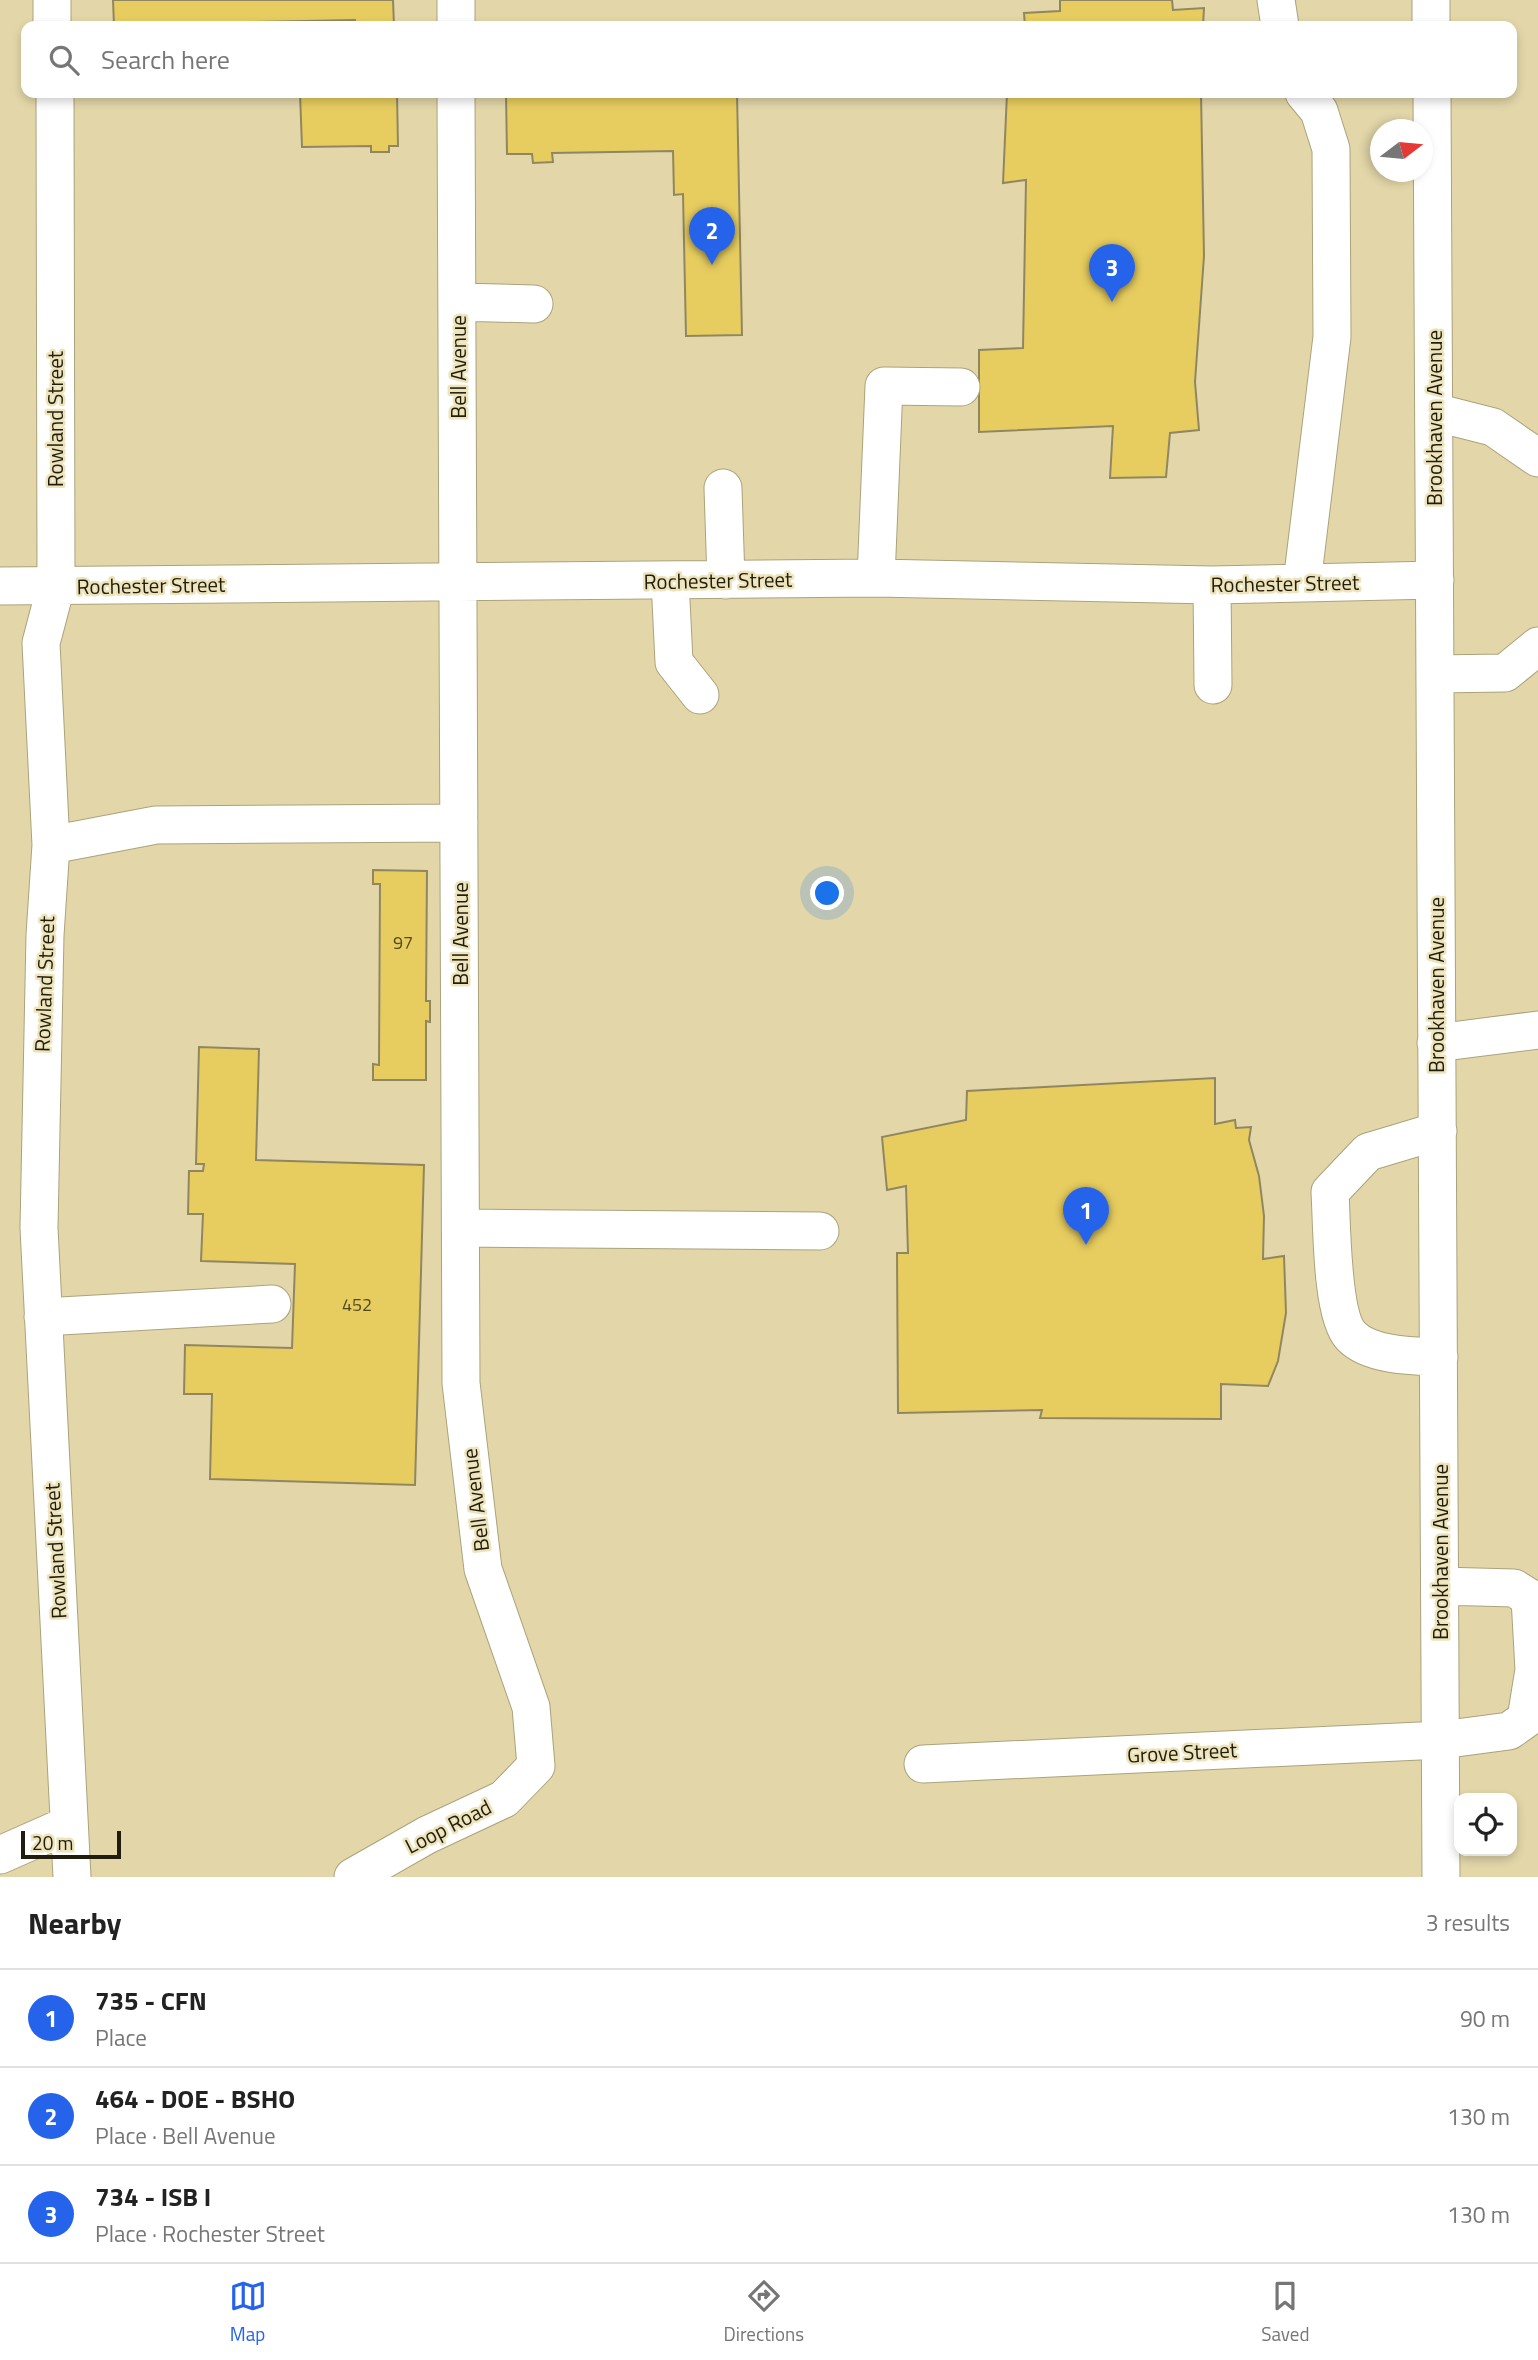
<!DOCTYPE html>
<meta charset="utf-8">
<style>
:root{--surface:#fff;--page:#f2f2f2;--text:#222;--muted:#767676;--line:#e0e0e0;--accent:#2563eb}
body{margin:0;font-family:"Titillium Web",sans-serif;background:var(--page);color:var(--text)}
.controls{position:absolute;right:21px;bottom:21px;display:grid;overflow:hidden;border-radius:14px;box-shadow:0 4px 10px #0003}
.controls button{width:63px;height:63px;display:grid;place-items:center;padding:0;border:0;border-bottom:2px solid var(--line);background:var(--surface);color:var(--text);font:35px sans-serif}
.compass{position:absolute;left:1370px;top:119px;width:63px;height:63px;border-radius:50%;background:var(--surface);box-shadow:0 4px 10px #0003;rotate:74deg}
.scale{position:absolute;left:21px;bottom:18px;width:100px;box-sizing:border-box;padding-left:7px;border:4px solid #211d0e;border-top:0;font-size:19px;line-height:24px;white-space:nowrap;color:#211d0e;-webkit-text-stroke:5px #eee4bc;paint-order:stroke}
.you{position:absolute;left:828px;top:894px;width:24px;height:24px;margin:-18px;border:5px solid #fff;border-radius:50%;background:#1a73e8;box-shadow:0 0 0 10px #1a73e833}
.badge{display:grid;place-items:center;width:46px;height:46px;border-radius:50%;background:var(--accent);color:#fff;font-size:23px;font-weight:700}
.pin{position:absolute;translate:-50% -58px;filter:drop-shadow(0 2px 4px #0008)}
.pin::after{content:'';position:absolute;top:37px;width:24px;height:21px;background:inherit;clip-path:polygon(0 0,100% 0,50% 100%)}
.list{margin:0;padding:0;list-style:none}
h2{display:flex;justify-content:space-between;align-items:center;height:91px;margin:0;padding:0 28px;font-size:30px}
h2 small{font-size:23px;font-weight:400;color:var(--muted)}
.list li{display:grid;grid-template-columns:46px 1fr auto;gap:21px;align-items:center;box-sizing:border-box;height:98px;padding:0 28px;border-top:2px solid var(--line)}
.list b{display:block;font-size:26px;white-space:nowrap}
.list p{margin:0;font-size:23px;white-space:nowrap;color:var(--muted)}
.list em{font-size:23px;font-style:normal;color:var(--muted)}
.icon{flex:none;width:38px;height:38px;fill:none;stroke:currentColor;stroke-width:2;stroke-linecap:round;stroke-linejoin:round}
.map{position:relative;flex:none;width:1538px;height:1877px;overflow:hidden}
.search{position:absolute;background:var(--surface);box-shadow:0 4px 10px #0003;left:21px;right:21px;top:21px;height:77px;display:flex;align-items:center;gap:18px;box-sizing:border-box;padding:0 24px;border-radius:14px;color:var(--muted);font-size:26px}
.sheet{height:385px;background:var(--surface)}
nav{display:flex;justify-content:space-around;align-items:center;box-sizing:border-box;height:98px;border-top:2px solid var(--line);background:var(--surface);font-size:19px;color:var(--muted)}
nav a{display:grid;justify-items:center;gap:4px}
nav .on{color:var(--accent)}
.map>svg:first-child{display:block}
.built{fill:#e3d7a9;fill-rule:evenodd}
.building{fill:#e7cd5f;stroke:#908762;stroke-width:2}
.lines{fill:none;stroke-linecap:round;stroke-linejoin:round}
.minor-casing{stroke:#aba27c;stroke-width:39}
.minor{stroke:#fff;stroke-width:37}
.labels{text-anchor:middle;dominant-baseline:central;stroke-width:5;stroke-linejoin:round;paint-order:stroke}
.number-label{font-size:18px;fill:#524922}
.street-label{font-size:21px;fill:#211d0e;stroke:#eee4bc}
</style>
<div class="map">
<svg width="1538" height="1877" viewBox="0 0 1538 1877">
<rect width="100%" height="100%" fill="#eee4bc"/>
<path class="built" d="M0,0H1538V1877H0ZM26,26H1512V93H26ZM1380,130H1422V172H1380ZM1459,1798H1512V1851H1459Z"/>
<path class="building" d="M113,0H393L394,26H355V20L114,25Z
M1060,0H1172L1173,10L1204,8L1203,26H1025L1024,13L1060,11Z
M300,93H397L398,146H389V152H371V146L302,147Z
M737,93L742,335L686,336L683,194L674,195L673,151L552,153L553,162L533,163L532,154H507L506,95Z
M1007,93H1201L1204,256L1195,382L1199,430L1170,433L1166,477L1110,478L1113,426L979,432V350L1023,348L1026,180L1003,183Z
M373,870L427,871L426,1001H430V1022L426,1021V1080H373V1064L379,1065L380,884H373Z
M199,1047L259,1049L256,1160L424,1165L415,1485L210,1479L212,1394H184L185,1345L292,1348L295,1264L201,1261L203,1214H188L189,1171H203L204,1164H196Z
M1215,1078V1124L1235,1120L1236,1128L1251,1127L1249,1140L1259,1176L1264,1216L1263,1259L1284,1256L1286,1313L1278,1361L1268,1386L1221,1384V1419L1040,1418L1042,1410L898,1413L897,1253H908L906,1186L887,1190L882,1137L966,1120L967,1091Z"/>
<g class="lines">
<defs>
<path id="minor" d="M52,0V26
M456,0V26
M1276,0L1280,26
M1431,0V26
M55,93L56,586L41,643L51,845L45,935L39,1228L72,1877
M1432,93L1441,1877
M457,302L534,304
M1434,412L1493,427L1538,458
M723,488L726,580
M876,578L884,386L961,387
M670,580L674,662L700,695
M1302,583L1332,337L1331,149L1319,111L1304,93
M1212,585L1213,685
M0,586L876,578L1212,585L1435,580
M1435,674L1505,673L1538,646
M51,845L156,825L459,823
M1436,1043L1538,1030
M1438,1131L1368,1152L1330,1192C1332,1223 1331,1315 1351,1336C1370,1356 1414,1356 1439,1357
M461,1228L820,1231
M43,1317L272,1304
M923,1764L1441,1740L1509,1731L1526,1719L1534,1670L1530,1598L1514,1588L1440,1586
M0,1855L68,1825
M353,1877L427,1835L504,1799L536,1766L531,1707L483,1569L461,1383L456,93"/>
</defs>
<use href="#minor" class="minor-casing"/>
<use href="#minor" class="minor"/>
</g>
<g class="labels">
<g class="number-label">
<text x="403" y="942">97</text>
<text x="357" y="1304">452</text>
</g>
<g class="street-label">
<text transform="translate(458 367) rotate(-90)">Bell Avenue</text>
<text transform="translate(1434 418) rotate(-90)">Brookhaven Avenue</text>
<text transform="translate(55 419) rotate(-90)">Rowland Street</text>
<text transform="translate(718 580) rotate(-1)">Rochester Street</text>
<text transform="translate(1285 583) rotate(-1)">Rochester Street</text>
<text transform="translate(151 585) rotate(-1)">Rochester Street</text>
<text transform="translate(460 934) rotate(-90)">Bell Avenue</text>
<text transform="translate(44 984) rotate(-88)">Rowland Street</text>
<text transform="translate(1436 985) rotate(-90)">Brookhaven Avenue</text>
<text transform="translate(475 1500) rotate(-97)">Bell Avenue</text>
<text transform="translate(55 1551) rotate(-93)">Rowland Street</text>
<text transform="translate(1440 1552) rotate(-90)">Brookhaven Avenue</text>
<text transform="translate(1182 1752) rotate(-3)">Grove Street</text>
<text transform="translate(448 1826) rotate(-27)">Loop Road</text>
</g>
</g>
</svg>
<div class="controls">
<button><svg class="icon" aria-label="locate" viewBox="0 0 24 24"><circle cx="12" cy="12" r="6"/><path d="M12 2v4M12 18v4M2 12h4M18 12h4"/></svg></button>
</div>
<svg class="compass" viewBox="-18 -18 36 36"><path d="M0-13l5 13h-10z" fill="#e53935"/><path d="M0 13l5-13h-10z" fill="#767676"/></svg>
<div class="scale">20 m</div>
<div class="you"></div>
<div class="pin badge" style="left:1086px;top:1245px">1</div>
<div class="pin badge" style="left:712px;top:265px">2</div>
<div class="pin badge" style="left:1112px;top:302px">3</div>
<div class="search"><svg class="icon" aria-label="search" viewBox="0 0 24 24"><circle cx="10" cy="10" r="6"/><path d="M15 15l6 6"/></svg>Search here</div>
</div>
<section class="sheet">
<h2>Nearby<small>3 results</small></h2>
<ul class="list">
<li><span class="badge">1</span><div><b>735 - CFN</b><p>Place</p></div><em>90 m</em></li>
<li><span class="badge">2</span><div><b>464 - DOE - BSHO</b><p>Place · Bell Avenue</p></div><em>130 m</em></li>
<li><span class="badge">3</span><div><b>734 - ISB I</b><p>Place · Rochester Street</p></div><em>130 m</em></li>
</ul>
</section>
<nav>
<a class="on"><svg class="icon" aria-label="map" viewBox="0 0 24 24"><path d="M3 6l6-2 6 2 6-2v14l-6 2-6-2-6 2zM9 4v14M15 6v14"/></svg>Map</a>
<a><svg class="icon" aria-label="directions" viewBox="0 0 24 24"><path d="M12 3l9 9-9 9-9-9zM9 14v-3h6M13 9l2 2-2 2"/></svg>Directions</a>
<a><svg class="icon" aria-label="saved" viewBox="0 0 24 24"><path d="M7 4h10v16l-5-4-5 4z"/></svg>Saved</a>
</nav>
